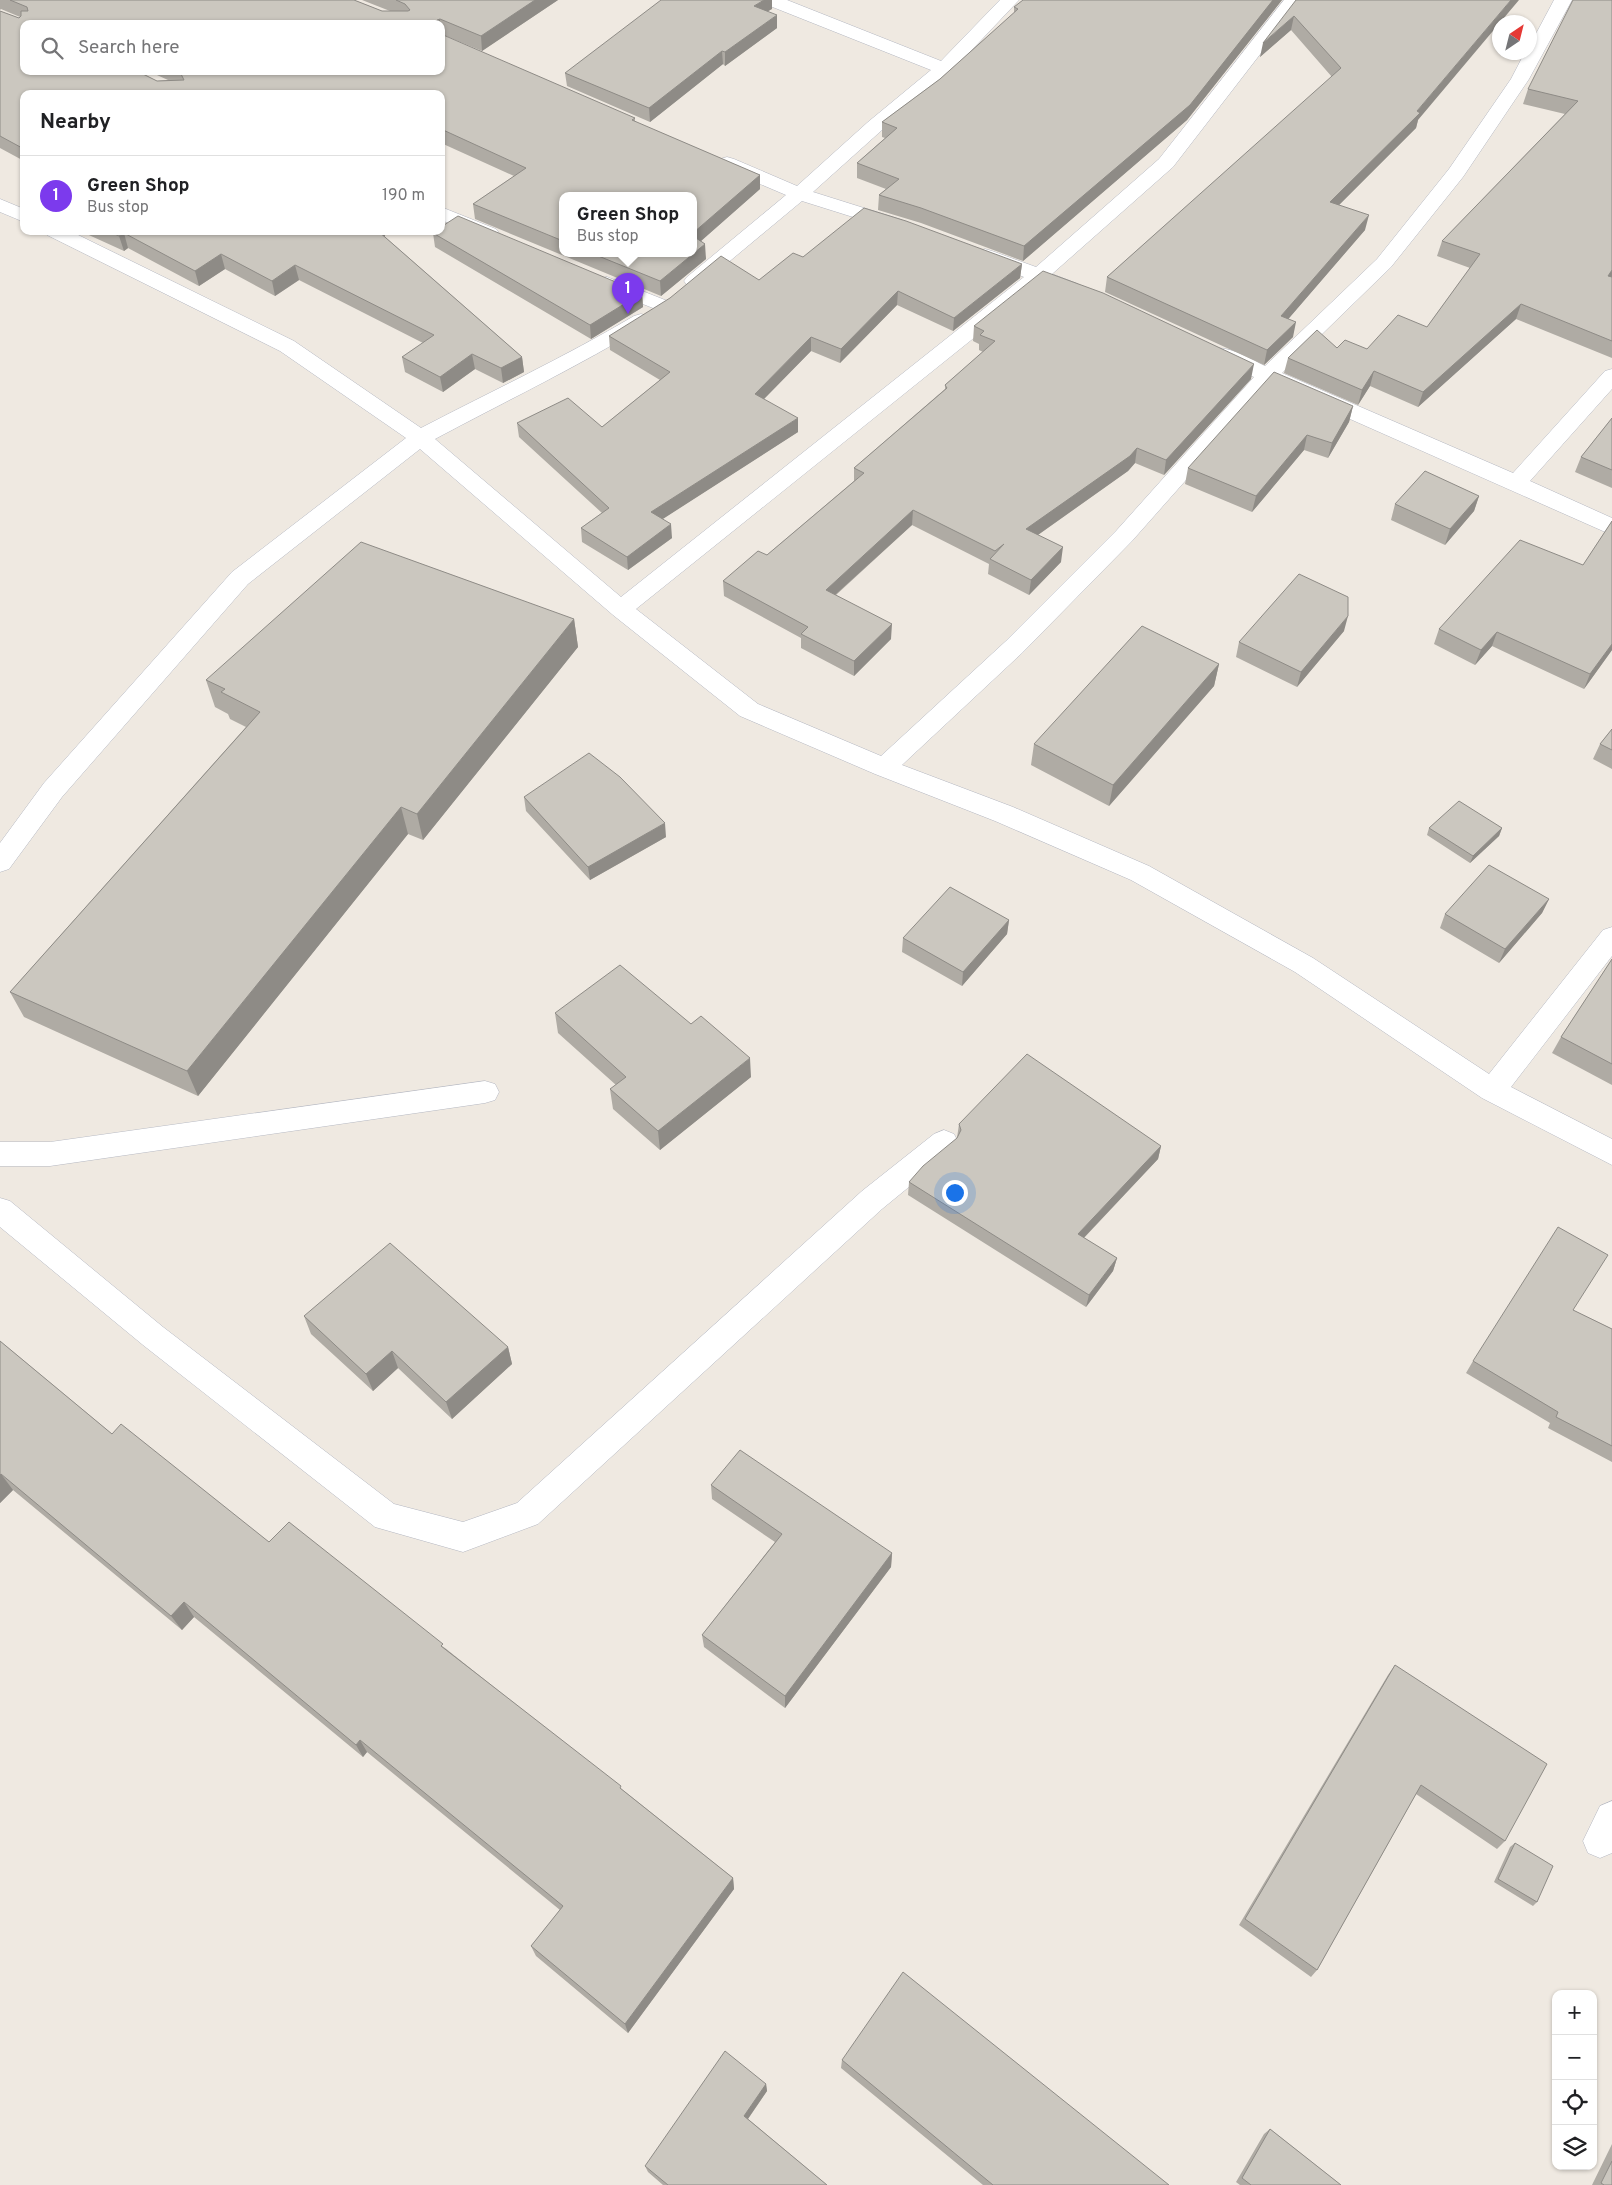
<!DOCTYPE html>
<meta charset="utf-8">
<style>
:root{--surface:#fff;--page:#f6f6f6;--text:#202124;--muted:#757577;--line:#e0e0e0;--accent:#7c3aed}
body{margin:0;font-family:Overpass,sans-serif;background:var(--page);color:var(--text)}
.controls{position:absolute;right:15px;bottom:15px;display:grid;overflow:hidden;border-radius:10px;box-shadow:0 1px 4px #0004}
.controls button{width:45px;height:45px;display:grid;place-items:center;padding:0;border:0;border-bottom:1px solid var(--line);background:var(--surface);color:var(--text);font:25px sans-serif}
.compass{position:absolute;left:1492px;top:15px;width:45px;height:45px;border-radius:50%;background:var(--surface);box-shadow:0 1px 4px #0004;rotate:35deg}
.you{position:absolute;left:954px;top:1192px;width:18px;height:18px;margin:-12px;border:4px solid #fff;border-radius:50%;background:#1a73e8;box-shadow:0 0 0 8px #1a73e833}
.badge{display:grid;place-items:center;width:32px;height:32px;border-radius:50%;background:var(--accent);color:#fff;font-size:16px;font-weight:700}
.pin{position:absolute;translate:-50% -41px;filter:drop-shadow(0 1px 2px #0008)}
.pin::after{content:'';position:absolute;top:26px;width:18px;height:15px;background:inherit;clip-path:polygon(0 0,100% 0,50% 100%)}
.popup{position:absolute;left:559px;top:192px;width:138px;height:65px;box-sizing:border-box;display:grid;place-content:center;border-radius:10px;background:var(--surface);filter:drop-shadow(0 1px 4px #0005);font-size:16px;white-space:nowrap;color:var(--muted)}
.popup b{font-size:19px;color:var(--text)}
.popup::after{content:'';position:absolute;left:50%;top:100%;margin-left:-10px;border:10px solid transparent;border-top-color:var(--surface)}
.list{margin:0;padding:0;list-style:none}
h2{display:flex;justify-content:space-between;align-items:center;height:65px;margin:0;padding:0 20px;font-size:21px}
h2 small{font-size:16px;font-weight:400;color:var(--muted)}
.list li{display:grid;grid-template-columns:32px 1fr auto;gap:15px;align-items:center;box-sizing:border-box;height:80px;padding:0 20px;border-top:1px solid var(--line)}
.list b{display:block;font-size:19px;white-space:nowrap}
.list p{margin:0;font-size:16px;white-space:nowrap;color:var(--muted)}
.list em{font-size:16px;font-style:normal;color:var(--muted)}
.icon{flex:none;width:28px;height:28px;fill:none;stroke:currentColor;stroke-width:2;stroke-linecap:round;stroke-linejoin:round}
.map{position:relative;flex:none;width:1612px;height:2185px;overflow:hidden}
.search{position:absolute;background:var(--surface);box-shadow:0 1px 4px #0004;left:20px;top:20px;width:425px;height:55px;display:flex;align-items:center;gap:12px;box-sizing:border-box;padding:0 18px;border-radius:10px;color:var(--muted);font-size:19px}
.panel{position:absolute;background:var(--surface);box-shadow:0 1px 4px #0004;left:20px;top:90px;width:425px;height:145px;border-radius:10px}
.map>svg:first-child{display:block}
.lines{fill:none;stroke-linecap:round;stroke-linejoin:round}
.street-casing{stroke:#b4b7c1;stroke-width:1}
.street{fill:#fff;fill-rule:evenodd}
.wall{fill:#afaba4;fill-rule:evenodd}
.shaded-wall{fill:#8e8b86}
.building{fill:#cbc7bf;stroke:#8e8b86}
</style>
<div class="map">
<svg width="1612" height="2185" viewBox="0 0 1612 2185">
<rect width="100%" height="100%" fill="#efe9e1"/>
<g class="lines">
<defs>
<path id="street" d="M762,0H787L941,61L1000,0H1019L950,73L882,130L813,192L902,220L905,224L902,228L895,230L888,228L802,201L701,285L694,287L687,285L684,281L687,277L786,195L720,167L717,163L720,159L727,157L734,159L797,186L868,122L931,70L765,4Z
M1284,0H1302L1173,167L1052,274L1078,284L1081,288L1078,292L1071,294L1041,284L636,609L758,704L881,756L1006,641L1116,531L1254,377L1213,359L1210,354L1213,349C1229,345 1250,359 1265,366L1377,259L1449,169L1511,79L1525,52H1530V45L1554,0H1572L1529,79L1463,177L1391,267L1282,373L1513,473L1605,371L1612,369V389L1530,481L1612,518V535L1271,384L1132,541L1022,653L902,765L1013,807L1149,866L1313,958L1489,1074L1603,930L1612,927V956L1511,1087L1612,1139V1165L1482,1098L1295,972L1131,880L995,821L875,774L740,716L613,615L420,449L248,584L62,797L9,869L0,872V843L44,783L232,572L406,438L280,351L47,235L44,231H70L294,341L421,428C492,391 565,357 634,316L641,314L648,316L651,320L648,324C579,366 506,401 435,439L621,597L1024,277L978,259L975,255L978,251L985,249L992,251L1036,267L1159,159Z
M0,199L24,209V222L0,212Z
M441,207L496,229L499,233L496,237L489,239L441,220Z
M607,277L670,302L673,306L670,310L663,312L600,287L597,283L600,279Z
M485,1081L495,1084L499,1092L495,1100L485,1103L50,1166H0V1142H50Z
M944,1130L954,1134L958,1142L954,1150L882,1209L538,1524L463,1552L375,1527L143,1345L0,1227V1198L10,1201L163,1327L394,1504L463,1522L517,1503L862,1191L934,1134Z
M1612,1801V1853L1600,1858L1588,1853L1583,1841L1600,1806Z"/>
</defs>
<use href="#street" class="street-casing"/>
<use href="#street" class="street"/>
</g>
<path class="wall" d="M0,0H354L382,11H390L362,0H558L482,51L441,34V24H24L157,81L168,80L148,71H441L635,118V122L760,175V189L701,241L706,259L661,296L475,219L473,204L514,176L441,143V94H24V161L0,148V11L19,18L20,17L1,9L0,10ZM563,195L693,253H563Z
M1023,0H1282L1187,120L1023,261L921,223L878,210L879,195L886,189L857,178V163L885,138L882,137V122L940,79L1014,13V7Z
M1296,0L1418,120L1416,128L1339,205L1365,230L1288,319L1293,337L1264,365L1105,292L1107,277L1332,77L1291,30L1260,57Z
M1612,0V358L1516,319L1418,407L1370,386L1358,405L1284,373L1288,358L1337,348L1367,349L1427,327L1470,268L1437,256L1442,241L1565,114L1523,104L1528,89Z
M772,9L768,11L777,28L725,66L723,64L650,122L567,86L565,73Z
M80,231H388L384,236L522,357L524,372L503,383L475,369L443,392L405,372L402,357L423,343L299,280L275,296L225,269L199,286L128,248L124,251Z
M433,233L642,293L643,307L591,339L435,247Z
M803,257L1022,264L1020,278L953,331L897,305L840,363L811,351L764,399L798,432L662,519L672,538L628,570L582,542L581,528L602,513L519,437L517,423L602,427L660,380L610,350L609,336L759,280Z
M974,326L1251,379L1164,475L1135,463L1128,471L1038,535L1061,562L1029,595L988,574L989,564L912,525L836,595L891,639L854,676L801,648V638L724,596L723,581L767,555L854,481V468L945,389V385L983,352L979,350V344L973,341Z
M1353,406L1349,422L1328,458L1304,450L1252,512L1185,484L1188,468Z
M1612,418V488L1575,472L1581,457Z
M1479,496L1474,511L1445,545L1391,520L1395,504Z
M1612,521V650L1584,689L1492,646L1475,665L1434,644L1439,629L1583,565Z
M574,619L578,647L423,840L408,834L198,1096L24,1017L10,992L246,727L230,719L228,714L215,707L206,680Z
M1344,631L1297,687L1236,657L1239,642Z
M1219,664L1214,686L1109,806L1031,765L1034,744Z
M1612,729V769L1593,759L1600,744Z
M524,797L666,837L590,880L526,811Z
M1429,828H1502L1499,836L1470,863L1427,835Z
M1549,899L1542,913L1499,963L1440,928L1445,914Z
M1009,920L1007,934L962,986L902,952L903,938Z
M1612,959V1085L1552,1053L1561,1037Z
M555,1013L751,1077L660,1150L613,1109L610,1089L616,1085L558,1033Z
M959,1124L1161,1146L1158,1159L1084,1238L1117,1258L1113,1271L1086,1307L908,1195L909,1182L957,1138Z
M1573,1310L1612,1329V1462L1548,1428L1550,1423L1466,1373L1473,1361Z
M304,1316L508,1347L512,1364L452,1419L398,1368L373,1391L311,1334Z
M0,1341L112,1434L269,1542L445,1648L733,1878L734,1889L628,2033L536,1956L531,1946L560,1910L367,1752L363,1757L194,1617L182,1630L13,1490L0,1503Z
M711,1485L892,1553L891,1567L785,1708L704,1647L702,1635L775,1542L712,1499Z
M1395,1665L1505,1841L1497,1849L1416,1794L1317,1970L1311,1977L1239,1925L1388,1675Z
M1515,1843L1537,1902L1533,1906L1494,1882L1510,1847Z
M842,2060L1169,2185H983L841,2068Z
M766,2084L767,2091L748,2119L827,2185H663L648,2172L645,2166Z
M1270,2129L1341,2185H1240L1236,2182L1264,2134Z
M1612,2144V2185H1592Z"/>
<path class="shaded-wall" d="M535,0H558L482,51L481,36Z
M764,0H772V9L754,19V6Z
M1273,0H1282L1187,120L1023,261L1024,246Z
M1511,0H1519L1418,120L1416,128L1327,217L1330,202L1417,111Z
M777,15V28L725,66V52Z
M1294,16L1291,30L1260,57L1263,43Z
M440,19V24H437V20Z
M722,51L723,64L650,122L649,108Z
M760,175V189L693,248V233Z
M1369,215L1365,230L1278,331L1281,316Z
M376,231H388L379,244Z
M124,233L128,248L124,251L119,236Z
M705,244L706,259L661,296L660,281Z
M221,254L225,269L199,286L195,271Z
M1022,264L1020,278L953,331L954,318Z
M295,265L299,280L275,296L272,281Z
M1612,270V277L1602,291L1608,276Z
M898,291L897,305L840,363L841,349Z
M642,293L643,307L591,339L590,325Z
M1521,304L1516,319L1418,407L1423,392Z
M1296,322L1293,337L1264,365L1267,350Z
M811,337V351L755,408V394Z
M472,354L475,369L443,392L440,377Z
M522,357L524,372L503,383L501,368Z
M1254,364L1251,379L1164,475L1166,460Z
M1374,371L1370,386L1358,405L1362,390Z
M1353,406L1349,422L1328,458L1332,443Z
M798,418V432L652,526L651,512Z
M1307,435L1304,450L1252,512L1256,496Z
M1137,448L1135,463L1128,471L1025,544L1026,529Z
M1479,496L1474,511L1445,545L1450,529Z
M913,510L912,525L825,604L826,590Z
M671,524L672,538L628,570L627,557Z
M1063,547L1061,562L1029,595L1031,580Z
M1348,616L1344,631L1297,687L1301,672Z
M574,619L578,647L423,840L417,814Z
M892,624L891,639L854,676V661Z
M1497,632L1492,646L1475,665L1481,650Z
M1612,644V650L1584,689L1590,674Z
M1219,664L1214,686L1109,806L1113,785Z
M401,807L408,834L198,1096L187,1071Z
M665,823L666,837L590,880L588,867Z
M1502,828L1499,836L1470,863L1473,856Z
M1549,899L1542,913L1499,963L1505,949Z
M1009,920L1007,934L962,986L963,972Z
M750,1058L751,1077L660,1150L658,1131Z
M1161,1146L1158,1159L1075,1247L1078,1234Z
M1117,1258L1113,1271L1086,1307L1089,1295Z
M508,1347L512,1364L452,1419L446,1402Z
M392,1351L398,1368L373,1391L366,1374Z
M1,1474L13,1490L0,1503V1475Z
M892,1553L891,1567L785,1708V1696Z
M184,1602L194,1617L182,1630L171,1616Z
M360,1740L367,1752L363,1757L356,1745Z
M733,1878L734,1889L628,2033L625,2024Z
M766,2084L767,2091L745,2123L744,2116Z"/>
<path class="building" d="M10,0H354L382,11H408L410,10L405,4L396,0H535L481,36L440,19L437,20V24H24V71H137L157,81L184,80L181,74L176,71H441V34L635,118L632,120L760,175L693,233V195H563V241L473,204L526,168L441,129V94H24V149L0,136V11L19,18L21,16V11H28L27,7Z
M661,0H764L754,6L777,15L725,52L722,51L649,108L565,73Z
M1023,0H1273L1190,105L1024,246L921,208L879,195L899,179L857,163L897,128L882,122L940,79L1018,9L1014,7Z
M1296,0H1511L1417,111L1420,113L1330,202L1369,215L1281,316L1296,322L1267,350L1107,277L1341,68L1294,16L1263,43Z
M1573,0H1612V270L1608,276L1612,277V341L1521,304L1423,392L1374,371L1362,390L1288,358L1317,330L1337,348L1345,340L1367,349L1398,315L1427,327L1480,254L1442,241L1578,101L1528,89Z
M864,208L906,221L1022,264L954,318L898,291L841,349L811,337L755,394L798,418L651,512L671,524L627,557L581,528L609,508L517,423L568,398L602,427L670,372L609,336L670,298L721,256L759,280L793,253L803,257Z
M458,216L642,293L590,325L433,233L436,231H441V227Z
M108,231H378L522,357L501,368L472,354L440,377L402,357L434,335L295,265L272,281L221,254L195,271L124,233L119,236Z
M693,236L705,244L660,281L591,253H693Z
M1043,271L1103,293L1254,364L1166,460L1137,448L1130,456L1026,529L1063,547L1031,580L990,559L1004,544L995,551L913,510L826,590L892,624L854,661L801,634L808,627L723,581L758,551L767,555L864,473L854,468L947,388L945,385L995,341L980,335L984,331L974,326Z
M1274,372L1353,406L1332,443L1307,435L1256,496L1188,468Z
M1612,418V470L1581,457Z
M1425,471L1479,496L1450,529L1395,504Z
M1612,521V644L1590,674L1497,632L1481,650L1439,629L1520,540L1583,565Z
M361,542L574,619L417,814L401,807L187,1071L10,992L260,712L221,692L225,689L206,680Z
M1299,574L1348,597V616L1301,672L1239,642Z
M1142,626L1219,664L1113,785L1034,744Z
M1612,729V750L1600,744Z
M589,753L620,777L665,823L588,867L524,797Z
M1459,801L1502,828L1473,856L1429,828Z
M1489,865L1549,899L1505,949L1445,914Z
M950,887L1009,920L963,972L903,938Z
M1612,959V1064L1561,1037Z
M620,965L691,1024L701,1016L750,1058L658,1131L610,1089L626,1077L555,1013Z
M1027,1054L1161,1146L1078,1234L1117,1258L1089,1295L909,1182L923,1166L957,1138L961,1130L959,1124Z
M1558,1227L1608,1255L1573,1310L1612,1329V1446L1556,1417L1558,1412L1473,1361Z
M390,1243L508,1347L446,1402L392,1351L366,1374L304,1316Z
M0,1341L112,1434L121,1424L269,1542L289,1522L443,1644L441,1646L621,1786L620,1788L733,1878L625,2024L531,1946L563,1906L360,1740L356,1745L184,1602L171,1616L1,1474L0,1475Z
M740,1450L892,1553L785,1696L702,1635L782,1534L711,1485Z
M1395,1665L1547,1764L1505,1841L1421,1785L1317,1970L1245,1919Z
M1515,1843L1553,1866L1537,1902L1498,1879Z
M903,1972L1169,2185H993L842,2060Z
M725,2051L766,2084L744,2116L827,2185H668L645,2166Z
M1270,2129L1341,2185H1251L1242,2178Z
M1612,2161V2185H1604L1601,2183Z"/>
</svg>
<div class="controls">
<button>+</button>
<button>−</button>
<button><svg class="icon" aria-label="locate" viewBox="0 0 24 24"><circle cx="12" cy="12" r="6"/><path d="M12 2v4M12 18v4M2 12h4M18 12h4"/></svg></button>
<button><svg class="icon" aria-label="layers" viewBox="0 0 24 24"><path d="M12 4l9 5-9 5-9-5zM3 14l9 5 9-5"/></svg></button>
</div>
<svg class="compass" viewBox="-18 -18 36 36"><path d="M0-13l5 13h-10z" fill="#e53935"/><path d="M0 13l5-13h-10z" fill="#757577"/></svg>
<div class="you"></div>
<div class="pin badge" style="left:628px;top:314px">1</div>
<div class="popup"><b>Green Shop</b>Bus stop</div>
<div class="search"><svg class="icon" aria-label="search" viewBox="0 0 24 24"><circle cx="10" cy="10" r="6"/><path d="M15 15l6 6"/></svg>Search here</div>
<section class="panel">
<h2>Nearby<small></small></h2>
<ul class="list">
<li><span class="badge">1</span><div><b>Green Shop</b><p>Bus stop</p></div><em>190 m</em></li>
</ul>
</section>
</div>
